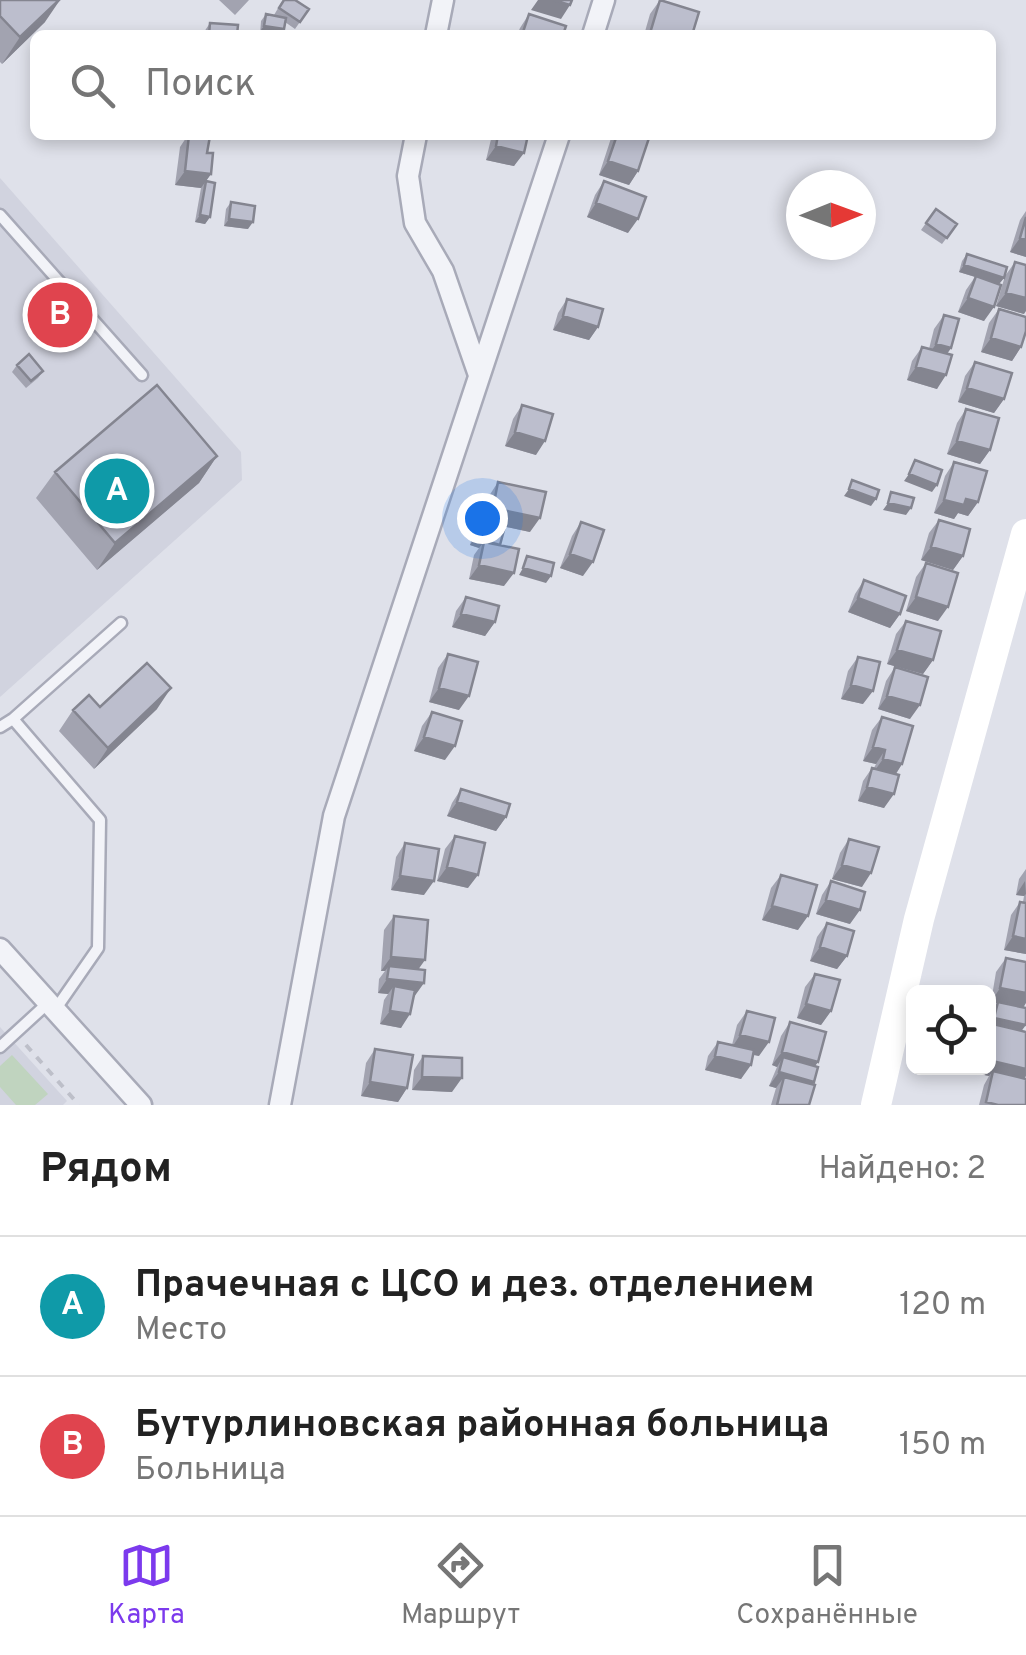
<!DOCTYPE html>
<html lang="ru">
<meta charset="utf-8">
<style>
:root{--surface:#fff;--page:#f2f2f2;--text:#222;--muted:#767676;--line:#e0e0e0;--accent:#7c3aed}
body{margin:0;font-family:Overpass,sans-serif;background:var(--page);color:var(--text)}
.controls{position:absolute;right:30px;bottom:30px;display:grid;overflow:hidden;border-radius:15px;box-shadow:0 5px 15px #0003}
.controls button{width:90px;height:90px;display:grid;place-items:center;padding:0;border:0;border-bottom:2px solid var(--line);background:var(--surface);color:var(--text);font:50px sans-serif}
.compass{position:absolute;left:786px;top:170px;width:90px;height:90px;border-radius:50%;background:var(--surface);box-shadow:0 5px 15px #0003;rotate:89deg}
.you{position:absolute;left:482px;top:518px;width:35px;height:35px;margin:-25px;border:8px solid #fff;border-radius:50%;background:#1a73e8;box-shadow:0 0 0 15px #1a73e833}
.badge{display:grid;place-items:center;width:65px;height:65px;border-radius:50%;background:var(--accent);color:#fff;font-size:32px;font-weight:700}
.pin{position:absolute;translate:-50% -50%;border:5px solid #fff;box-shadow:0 2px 10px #0006}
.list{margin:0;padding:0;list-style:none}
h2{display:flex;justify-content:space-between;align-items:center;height:130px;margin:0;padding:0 40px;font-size:42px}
h2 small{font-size:32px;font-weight:400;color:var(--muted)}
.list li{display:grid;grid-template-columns:65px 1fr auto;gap:30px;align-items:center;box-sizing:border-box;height:140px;padding:0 40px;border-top:2px solid var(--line)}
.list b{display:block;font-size:38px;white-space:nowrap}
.list p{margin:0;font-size:32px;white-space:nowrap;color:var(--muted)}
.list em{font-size:32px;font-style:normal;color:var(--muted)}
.icon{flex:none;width:55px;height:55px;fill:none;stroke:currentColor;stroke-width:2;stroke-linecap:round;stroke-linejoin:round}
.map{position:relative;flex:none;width:1026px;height:1105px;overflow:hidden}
.search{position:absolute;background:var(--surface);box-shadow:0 5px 15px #0003;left:30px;right:30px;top:30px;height:110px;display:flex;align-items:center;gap:25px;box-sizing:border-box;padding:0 35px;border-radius:15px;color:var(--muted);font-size:38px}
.sheet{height:410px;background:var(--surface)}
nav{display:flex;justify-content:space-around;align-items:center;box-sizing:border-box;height:140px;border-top:2px solid var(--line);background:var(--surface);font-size:28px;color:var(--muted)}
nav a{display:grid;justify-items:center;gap:5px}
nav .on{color:var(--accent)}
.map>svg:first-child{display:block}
.built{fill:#d1d3df}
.green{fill:#c0d4bf}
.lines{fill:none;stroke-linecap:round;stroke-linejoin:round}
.service-casing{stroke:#a8aab8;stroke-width:15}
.minor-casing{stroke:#a8aab8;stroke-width:25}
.path{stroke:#bdbfc9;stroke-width:4;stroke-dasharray:8 8;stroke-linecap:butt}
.service{stroke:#f2f3f8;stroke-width:10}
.minor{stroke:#f2f3f8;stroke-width:20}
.secondary{stroke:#fff;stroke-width:30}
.wall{fill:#a2a3b0}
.shaded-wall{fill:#848590}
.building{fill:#bcbecd;stroke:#848590;stroke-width:2.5}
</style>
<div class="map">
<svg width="1026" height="1105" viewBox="0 0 1026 1105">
<rect width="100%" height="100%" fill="#dfe1ea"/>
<path class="built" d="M0,178L241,452L242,480L0,697Z
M0,1027L67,1101L63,1105H0Z"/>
<path class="green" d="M12,1055L48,1094L35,1105H16L0,1087V1066Z"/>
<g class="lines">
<defs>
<path id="service" d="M0,215L142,375
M13,719L121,623
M0,727L13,719L100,820L98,948L55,1010
M0,1047L48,1003"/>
<path id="minor" d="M436,35L443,0
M593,35L604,0
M416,135L408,176L415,223L443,271L479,375
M0,949L141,1105
M280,1105L334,816L559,135"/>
</defs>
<use href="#service" class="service-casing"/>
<use href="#minor" class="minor-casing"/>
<path class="path" d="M26,1045L79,1105"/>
<use href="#service" class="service"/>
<use href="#minor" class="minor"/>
<path class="secondary" d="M876,1105L919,919L1026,534"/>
</g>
<path class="wall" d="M0,0L45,22L2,64L0,62Z
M219,0H249L235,15Z
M283,0L309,9L295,29L285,22L283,35H260L261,21L266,14L274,15Z
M660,0L692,35H644L650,14Z
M529,14L563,35H517L520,28Z
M210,23L237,35H202Z
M188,135L210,136L207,153L211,174L206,181L210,217L205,224L195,222L201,188L175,185L180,147Z
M492,135H528L514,166L486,160Z
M612,135H650L638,171L629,185L599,175Z
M604,181L628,233L587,217L595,195Z
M231,202L248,229L224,226L226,209Z
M936,209L957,224L942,244L921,230Z
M1026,211V257L1010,252L1020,220Z
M967,254L1004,278L999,284L984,321L958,312L966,290L975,277L959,272L962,261Z
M1015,262L1024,314L996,306L1005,276Z
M567,299L598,327L589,340L553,330L558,313Z
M999,309L1021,347L1012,361L981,352L989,323Z
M944,315L951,348L947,354L937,389L907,380L912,361L922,347L929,349L934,329Z
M975,362L1004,399L994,413L958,402L965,376Z
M17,365L43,371L38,378L26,388L12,372Z
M522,405L536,455L505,446L513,419Z
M966,409L990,450L980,464L947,454L957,423Z
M217,456L199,483L97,570L36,498L55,472Z
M954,462L978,502L968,516L958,513L954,519L934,513L945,476Z
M498,482L530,532L483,522L489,496Z
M939,520L963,556L953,570L921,560L929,533Z
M581,522L583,576L560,568L572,536Z
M479,524L500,545L504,586L469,579L474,555L479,548L470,545L474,530Z
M926,563L938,621L906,611L916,577Z
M864,580L900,614L890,628L848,612L855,594Z
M466,597L495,622L485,636L452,627L456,611Z
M906,621L933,660L923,674L887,664L896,634Z
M448,654L459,710L429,702L438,668Z
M858,657L863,704L841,699L848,671Z
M895,667L910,719L878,709L886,681Z
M100,707L157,709L94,769L59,731L73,710Z
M432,712L445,760L414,751L422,726Z
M882,717L902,764L896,774L884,808L858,801L863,781L872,768H874L876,764L863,761L872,730Z
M461,789L506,817L496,831L447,816L452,803Z
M455,836L468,888L437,881L445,849Z
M849,839L862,887L832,879L840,853Z
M405,843L424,895L391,890L396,857Z
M1026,869V954L1004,950L1011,915L1020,902H1023L1024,896L1016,895L1019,879Z
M781,875L798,930L762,920L771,888Z
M831,881L850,924L816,914L822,895Z
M394,916L419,969L414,997L401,1028L380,1024L384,1000L388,994L378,993L379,979L385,971H381L384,930Z
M827,923L847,956L837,969L810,961L817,937Z
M1006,958L1023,1007L1022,1031L1026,1105H979L984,1085L989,1076L975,1073L976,1068H988V1016L997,1003L991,1002L996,972Z
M815,974L831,1011L821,1025L797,1018L805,987Z
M747,1011L759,1056L753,1055L741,1079L705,1070L708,1056L718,1042L732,1045L737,1025Z
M790,1022L818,1062L815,1066L814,1082L809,1105H771L776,1088L769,1086L777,1067L772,1065L781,1036Z
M375,1049L407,1088L398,1102L361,1096L366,1063Z
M423,1056L452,1092L412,1090L414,1070Z"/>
<path class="shaded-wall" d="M59,0H60L45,22L2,64L20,37Z
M538,0H553L570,5L561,19L531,10Z
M264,26L284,29L280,35L263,30L261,33H259Z
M651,30L666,35H648Z
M496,146L524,153L514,166L486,160Z
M608,161L638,171L629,185L599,175Z
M185,171L211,174L201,188L175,185Z
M596,203L638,219L628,233L587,217Z
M200,215L210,217L205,224L195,222Z
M229,219L253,222L248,229L224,226Z
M1020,238L1026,240V257L1010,252Z
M964,265L1004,278L999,284L959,272Z
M1006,293L1026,298V311L1024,314L996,306Z
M968,298L994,307L984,321L958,312Z
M563,316L598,327L589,340L553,330Z
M991,338L1021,347L1012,361L981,352Z
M936,344L951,348L941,362L926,358Z
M916,367L946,375L937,389L907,380Z
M967,388L1004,399L994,413L958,402Z
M515,432L545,441L536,455L505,446Z
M957,441L990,450L980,464L947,454Z
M217,456L199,483L97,570L115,543Z
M909,474L937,485L932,492L904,481Z
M849,489L876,499L871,506L844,496Z
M966,499L978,502L968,516L958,513L954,519L934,513L944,500Z
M888,503L911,508L906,515L883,510Z
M493,508L540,518L530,532L483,522Z
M475,538L500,545L484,542L479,548L470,545Z
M931,547L963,556L953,570L921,560Z
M570,554L593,562L583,576L560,568Z
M479,565L514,573L504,586L469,579Z
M523,568L551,576L546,583L519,575Z
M916,597L948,607L938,621L906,611Z
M858,598L900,614L890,628L848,612Z
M461,614L495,622L485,636L452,627Z
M897,650L933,660L923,674L887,664Z
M851,685L873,691L863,704L841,699Z
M171,688L157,709L94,769L108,748Z
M439,688L469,696L459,710L429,702Z
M887,696L920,705L910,719L878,709Z
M424,737L455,746L445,760L414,751Z
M873,747L885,750L876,764L863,761Z
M883,759L902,764L893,778L873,773Z
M867,787L894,794L884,808L858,801Z
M457,802L506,817L496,831L447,816Z
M842,865L871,873L862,887L832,879Z
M447,867L478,875L468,888L437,881Z
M400,876L434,881L424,895L391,890Z
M1025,881L1026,894L1024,896L1016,895Z
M826,900L860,910L850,924L816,914Z
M772,906L808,916L798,930L762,920Z
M1013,936L1026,939V954L1004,950Z
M820,947L847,956L837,969L810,961Z
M391,957L425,960L415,974L389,966L385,971H381Z
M387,979L424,983L414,997L394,986L388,994L378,993Z
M1000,988L1026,993V1003L1023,1008L991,1002Z
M806,1004L831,1011L821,1025L797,1018Z
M390,1011L410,1014L401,1028L380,1024Z
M994,1018L1026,1025L1016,1038L993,1024L988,1030V1026Z
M740,1035L769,1042L759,1056L731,1049Z
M782,1052L818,1062L808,1075L783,1057L777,1067L772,1065Z
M715,1056L751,1065L741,1079L705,1070Z
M988,1060L1026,1069V1076L1021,1084L993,1071L989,1076L975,1073L978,1068H988Z
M779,1072L814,1082L804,1096L784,1077L776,1088L769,1086Z
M422,1077L462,1078L452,1092L412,1090Z
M370,1082L407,1088L398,1102L361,1096Z"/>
<path class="building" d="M0,0H59L20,37L0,16Z
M284,0H295L309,9L300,22L279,8Z
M553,0H572L570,5Z
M660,0L699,12L692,35H666L651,30Z
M266,14L286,18L284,29L264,26Z
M529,14L566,26L563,35H522Z
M210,23L238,25L237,35H209Z
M263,30L283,32V35H263Z
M189,135L210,136L207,153H213L211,174L185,171Z
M498,135H528L524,153L496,146Z
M617,135H650L638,171L608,161Z
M206,181L215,183L210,217L200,215Z
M604,181L646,197L638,219L596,203Z
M231,202L255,206L253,222L229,219Z
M936,209L957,224L947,238L926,223Z
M1026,217V240L1020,238Z
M967,254L1007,267L1004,278L964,265Z
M1015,262L1026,265V298L1006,293Z
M976,276L1001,285L994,307L968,298Z
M567,299L603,309L598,327L563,316Z
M999,309L1026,317V331L1021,347L991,338Z
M944,315L959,319L951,348L936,344Z
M922,347L952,355L946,375L916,367Z
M29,354L43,371L31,381L17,365Z
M975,362L1012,373L1004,399L967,388Z
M157,385L217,456L115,543L55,472Z
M522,405L553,414L545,441L515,432Z
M966,409L999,418L990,450L957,441Z
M915,460L942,470L937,485L909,474Z
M954,462L987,471L978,502L966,499L964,505L944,500Z
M852,480L879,490L876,499L849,489Z
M498,482L546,492L540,518L493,508Z
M891,492L914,498L911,508L888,503Z
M939,520L970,529L963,556L931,547Z
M581,522L604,530L593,562L570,554Z
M479,524L504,530L500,545L475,538Z
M484,542L519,549L514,573L479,565Z
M527,556L554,563L551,576L523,568Z
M926,563L958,573L948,607L916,597Z
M864,580L906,596L900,614L858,598Z
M466,597L499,606L495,622L461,614Z
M906,621L941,631L933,660L897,650Z
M448,654L478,662L469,696L439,688Z
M858,657L880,662L873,691L851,685Z
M147,663L171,688L108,748L73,710L89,695L100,707Z
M895,667L928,677L920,705L887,696Z
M432,712L462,721L455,746L424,737Z
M882,717L913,726L902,764L883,759L885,750L873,747Z
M872,768L899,775L894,794L867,787Z
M461,789L510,804L506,817L457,802Z
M455,836L485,843L478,875L447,867Z
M849,839L879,847L871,873L842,865Z
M405,843L439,849L434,881L400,876Z
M781,875L817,885L808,916L772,906Z
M831,881L865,892L860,910L826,900Z
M1020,902L1026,903V939L1013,936Z
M394,916L428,920L425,960L391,957Z
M827,923L854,931L847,956L820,947Z
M1006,958L1026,962V993L1000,988Z
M389,966L425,970L424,983L387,979Z
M815,974L840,980L831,1011L806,1004Z
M394,986L415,990L410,1014L390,1011Z
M998,1002L1026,1008V1025L994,1018Z
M747,1011L775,1018L769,1042L740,1035Z
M790,1022L826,1032L818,1062L782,1052Z
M993,1024L1026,1032V1069L988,1060V1042Z
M718,1042L754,1050L751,1065L715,1056Z
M375,1049L413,1055L407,1088L370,1082Z
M423,1056L462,1058V1078L422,1077Z
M783,1057L818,1067L814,1082L779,1072Z
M993,1071L1026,1079V1105H998L986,1102Z
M784,1077L815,1085L809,1105H777Z"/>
</svg>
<div class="controls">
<button><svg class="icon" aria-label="locate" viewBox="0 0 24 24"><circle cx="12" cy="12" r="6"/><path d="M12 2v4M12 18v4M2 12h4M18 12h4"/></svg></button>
</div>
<svg class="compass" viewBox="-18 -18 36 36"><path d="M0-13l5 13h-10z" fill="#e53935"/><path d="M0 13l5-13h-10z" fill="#767676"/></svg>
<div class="you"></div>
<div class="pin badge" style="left:117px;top:491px;background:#0f9aa8">A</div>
<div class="pin badge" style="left:60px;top:315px;background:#e0444e">B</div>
<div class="search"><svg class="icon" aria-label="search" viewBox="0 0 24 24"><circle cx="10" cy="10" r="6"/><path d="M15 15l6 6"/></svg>Поиск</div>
</div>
<section class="sheet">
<h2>Рядом<small>Найдено: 2</small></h2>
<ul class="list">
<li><span class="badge" style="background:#0f9aa8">A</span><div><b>Прачечная с ЦСО и дез. отделением</b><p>Место</p></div><em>120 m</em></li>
<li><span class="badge" style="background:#e0444e">B</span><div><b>Бутурлиновская районная больница</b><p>Больница</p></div><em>150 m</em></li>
</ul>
</section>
<nav>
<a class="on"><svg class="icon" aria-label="map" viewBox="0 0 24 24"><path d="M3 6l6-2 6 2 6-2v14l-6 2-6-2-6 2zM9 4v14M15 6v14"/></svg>Карта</a>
<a><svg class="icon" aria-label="directions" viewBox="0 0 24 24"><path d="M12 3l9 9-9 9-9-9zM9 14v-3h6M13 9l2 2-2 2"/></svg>Маршрут</a>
<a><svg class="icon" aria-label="saved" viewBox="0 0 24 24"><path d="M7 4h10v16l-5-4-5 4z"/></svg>Сохранённые</a>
</nav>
